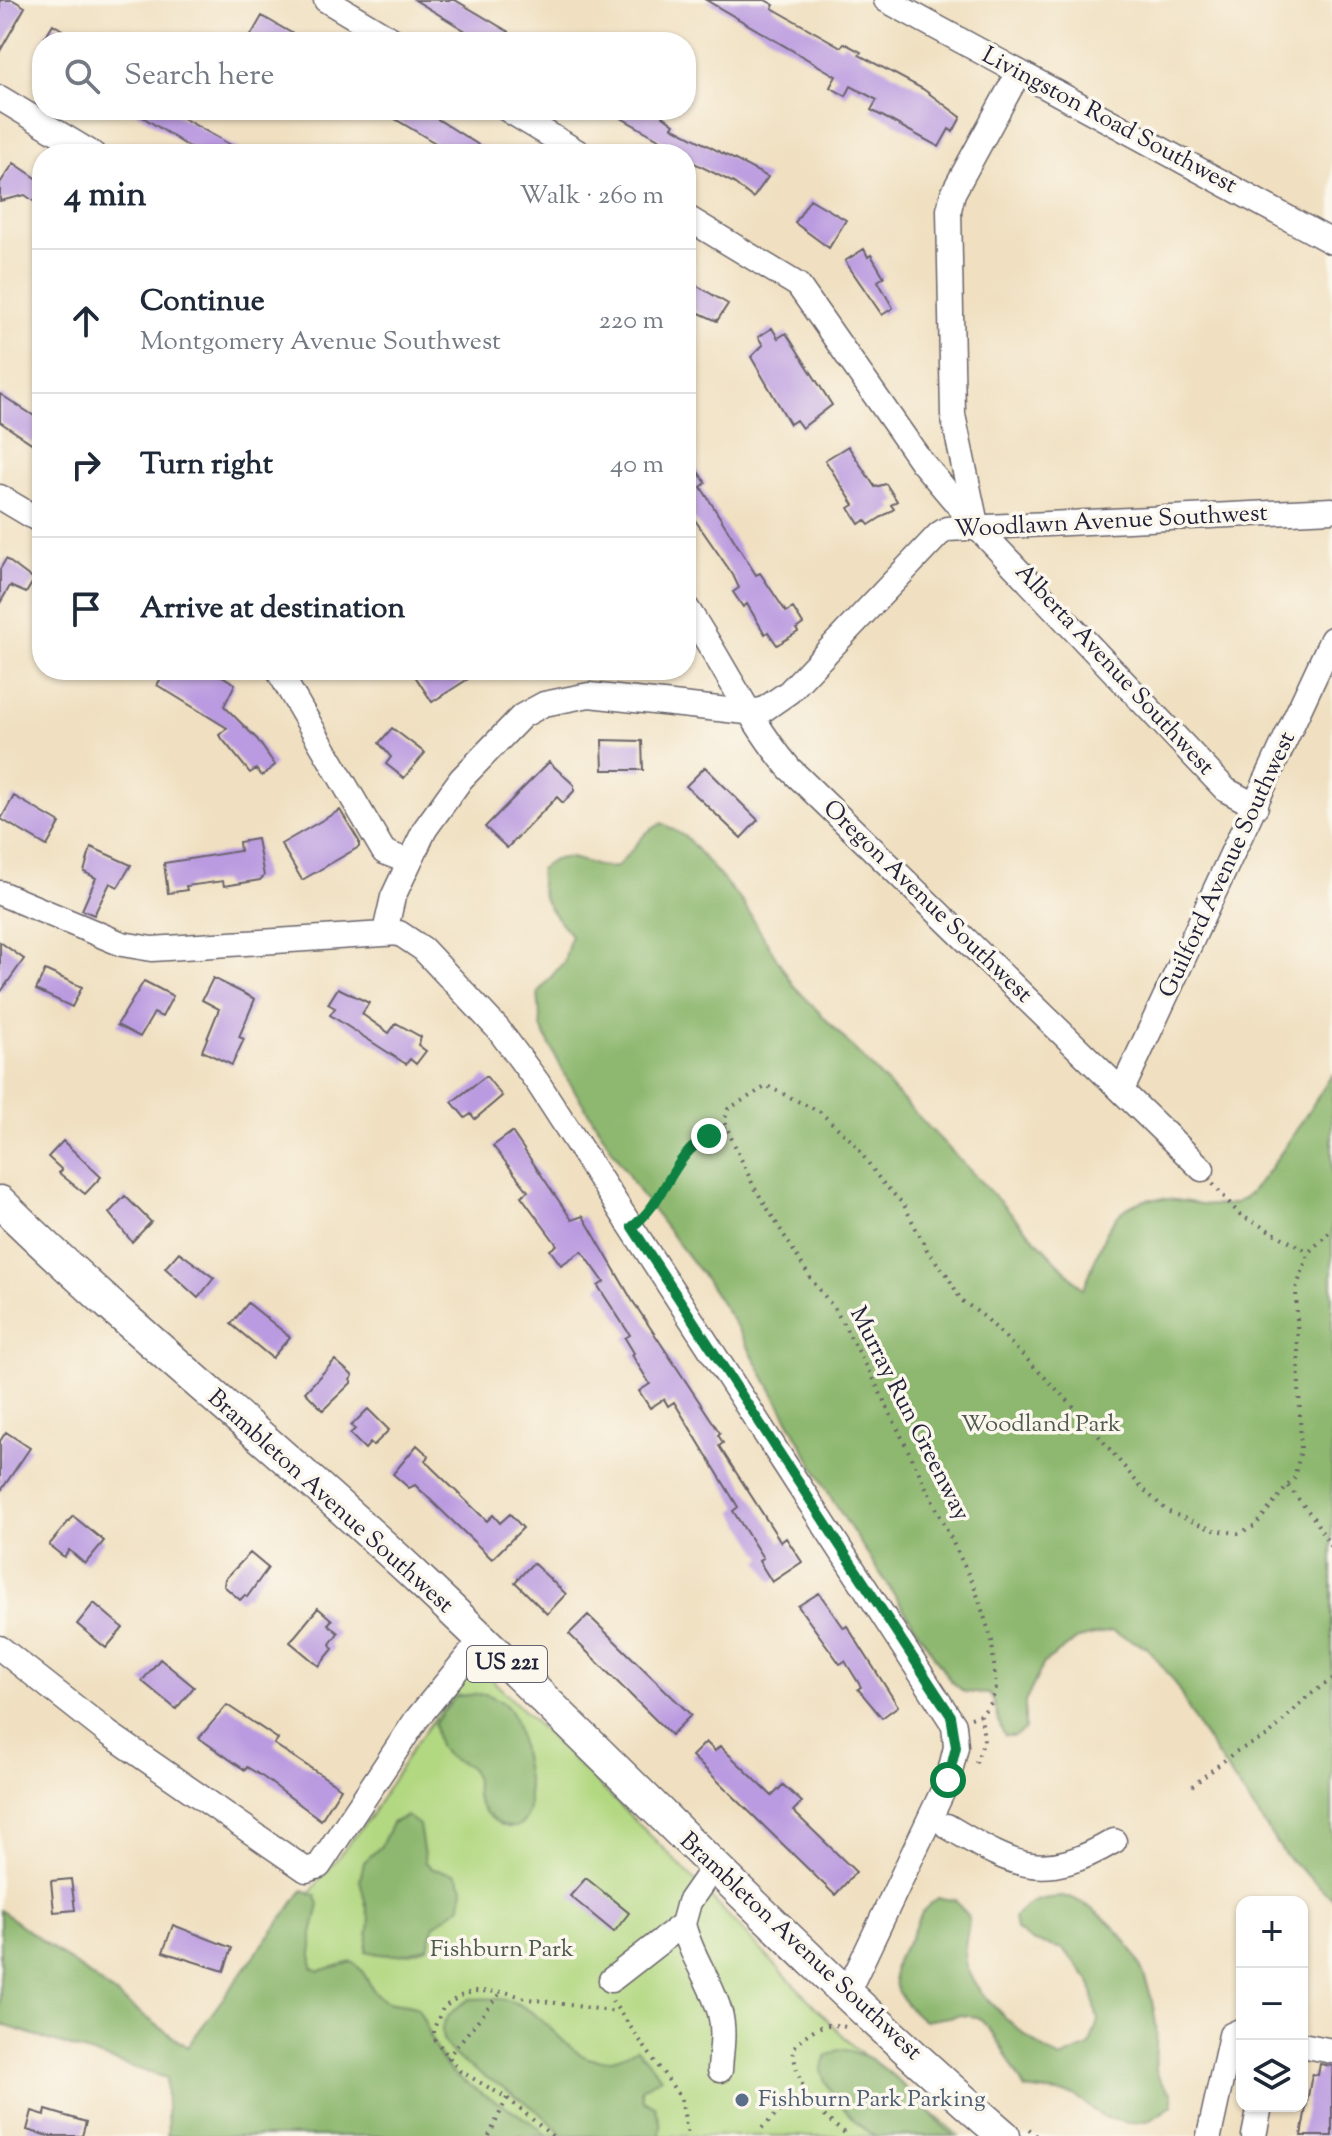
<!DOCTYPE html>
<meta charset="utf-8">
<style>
:root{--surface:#fff;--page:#f6f6f7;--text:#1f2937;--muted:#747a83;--line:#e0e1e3}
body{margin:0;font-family:"Sorts Mill Goudy",serif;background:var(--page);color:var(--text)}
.controls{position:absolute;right:24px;bottom:24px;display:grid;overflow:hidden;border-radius:16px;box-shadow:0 2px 6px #0004}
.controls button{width:72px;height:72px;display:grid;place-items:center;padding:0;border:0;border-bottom:2px solid var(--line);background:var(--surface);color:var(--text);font:40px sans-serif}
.stop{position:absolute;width:24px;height:24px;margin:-18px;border:6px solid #0b8043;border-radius:50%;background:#fff}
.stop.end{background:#0b8043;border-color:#fff;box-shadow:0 2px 8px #0008}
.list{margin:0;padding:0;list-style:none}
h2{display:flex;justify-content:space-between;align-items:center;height:104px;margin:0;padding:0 32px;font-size:34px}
h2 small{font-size:26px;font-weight:400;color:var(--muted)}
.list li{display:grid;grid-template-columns:52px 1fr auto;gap:24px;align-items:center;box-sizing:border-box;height:144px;padding:0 32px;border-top:2px solid var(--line)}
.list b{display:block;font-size:30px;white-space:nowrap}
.list p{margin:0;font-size:26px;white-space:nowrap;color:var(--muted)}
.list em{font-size:26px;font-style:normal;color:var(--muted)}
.icon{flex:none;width:44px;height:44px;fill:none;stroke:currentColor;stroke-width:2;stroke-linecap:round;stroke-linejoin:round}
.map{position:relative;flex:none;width:1332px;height:2136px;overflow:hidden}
.search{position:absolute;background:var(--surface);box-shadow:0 2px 6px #0004;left:32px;top:32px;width:664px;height:88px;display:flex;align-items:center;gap:20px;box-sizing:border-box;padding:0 28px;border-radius:32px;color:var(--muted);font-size:30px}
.panel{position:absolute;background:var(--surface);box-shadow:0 2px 6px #0004;left:32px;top:144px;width:664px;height:536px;border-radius:32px}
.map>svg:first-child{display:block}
.green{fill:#b3d882;stroke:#6a7d5e;stroke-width:2}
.forest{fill:#8eb870;stroke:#586d56;stroke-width:2}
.building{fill:#ba9ae0}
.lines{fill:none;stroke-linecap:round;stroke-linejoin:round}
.minor-casing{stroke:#6a646a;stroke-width:27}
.major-casing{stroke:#6a646a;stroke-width:35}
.path{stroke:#6a646a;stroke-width:4;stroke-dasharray:2 6;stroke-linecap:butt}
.minor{stroke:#fff;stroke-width:24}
.major{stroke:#fff;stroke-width:32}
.route{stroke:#0b8043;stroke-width:10}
.service-dot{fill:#5c6f8a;stroke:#fbf7ec;stroke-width:3}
.labels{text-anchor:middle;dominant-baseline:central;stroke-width:7;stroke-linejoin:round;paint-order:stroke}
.shield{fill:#fbf7ec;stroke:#636270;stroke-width:2}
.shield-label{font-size:22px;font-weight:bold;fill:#22223b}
.street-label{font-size:24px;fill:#22223b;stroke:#fbf7ec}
.park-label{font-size:24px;fill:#4e5950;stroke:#fbf7ec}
.service-label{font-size:24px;fill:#4e5e75;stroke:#fbf7ec;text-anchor:start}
</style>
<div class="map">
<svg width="1332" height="2136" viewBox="0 0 1332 2136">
<rect width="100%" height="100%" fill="#fbf7ec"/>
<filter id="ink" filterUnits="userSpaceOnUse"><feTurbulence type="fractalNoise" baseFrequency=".0125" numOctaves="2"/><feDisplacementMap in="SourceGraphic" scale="16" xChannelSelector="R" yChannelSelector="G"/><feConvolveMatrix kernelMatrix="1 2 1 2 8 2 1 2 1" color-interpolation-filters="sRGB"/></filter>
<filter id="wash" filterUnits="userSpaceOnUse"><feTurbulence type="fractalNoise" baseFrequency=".006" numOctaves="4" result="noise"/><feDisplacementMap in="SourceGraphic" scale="32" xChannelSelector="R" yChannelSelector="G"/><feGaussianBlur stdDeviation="1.8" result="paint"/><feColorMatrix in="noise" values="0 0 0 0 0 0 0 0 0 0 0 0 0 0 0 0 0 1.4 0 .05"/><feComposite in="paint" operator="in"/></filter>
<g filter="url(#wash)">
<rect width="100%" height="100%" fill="#f0e0c1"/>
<path class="green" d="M476,1664L671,1856L852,2045L959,2136H167L174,2080L302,1903L372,1814L413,1747Z"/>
<path class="forest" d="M662,823L687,838L743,903L793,985L1083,1289C1093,1270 1102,1233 1116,1218C1156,1174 1207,1222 1243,1199C1263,1186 1315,1100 1332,1075V1898L1285,1855L1200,1730L1173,1680L1147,1647L1111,1631L1078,1639L1044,1663L1025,1702V1729L1014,1736H1005C995,1722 1000,1708 989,1694L964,1692L950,1680L833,1501L737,1327L706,1280L641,1195L566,1077L541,1027L538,992L564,962L571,935C553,914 537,898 540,869C572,843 584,871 617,867L646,833Z
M485,1694C497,1698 507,1703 513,1716C519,1730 533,1799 528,1813C518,1845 481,1816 476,1796C475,1789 477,1783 475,1777C466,1751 440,1775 434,1724L456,1696Z
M407,1816L419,1825L425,1862L433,1869L456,1874L463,1887L461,1906L435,1925L428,1946C408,1957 387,1957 366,1951L370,1922L360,1880L364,1862L381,1846L392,1823Z
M303,1890L316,1895L319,1905L312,1933V1967L318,1971L352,1962C368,1971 369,1993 385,2001C395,2005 407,2003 417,2008C432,2030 431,2054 453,2073C481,2098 521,2109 547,2136H168L166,2078L0,2024V1910L187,2047Z
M1070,1897C1124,1921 1149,1967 1156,2025C1159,2052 1146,2075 1172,2093V2106L1151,2120L1128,2123L1103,2117L1074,2095L1025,2089L994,2034L978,2017L961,2015L924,2021C906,2007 888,1986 896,1961C899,1953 906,1946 910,1939C920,1917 917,1913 938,1898L955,1900L969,1918C969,1931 962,1950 965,1962C972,1995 1032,2043 1060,2059L1089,2047L1098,2021L1090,1981L1063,1949L1034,1942L1016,1930L1014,1918C1029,1898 1047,1897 1070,1897Z
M470,1999C487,1998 505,1997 520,2005C565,2029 578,2085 637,2048L661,2077L641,2089L643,2100L655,2106L661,2125L660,2136H562C548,2116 525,2102 504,2088C470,2067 404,2037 470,1999Z
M840,2049C887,2054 919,2108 954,2136C938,2136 889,2136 877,2136C857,2129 826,2090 821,2070L827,2056Z"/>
<g id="blocks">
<path class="building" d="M0,0H13L25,7L0,51Z
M415,0H455L509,32L503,42H484Z
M706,0H765L774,5L772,8L841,47L844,43L861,52L859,55L923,89L961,117L953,132L949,129L939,147L871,110L877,100L851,86L846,96L830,87L836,76Z
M262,16L307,42H259L250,37Z
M53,24L81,42H42Z
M132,110H168L247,154H200Z
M380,110H423L493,154H454Z
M607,110H655L674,124L672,127L768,177L753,198L734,183L686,159V154H679L680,151Z
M14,163L42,182V207L25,195L0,201V183Z
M810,199L846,220L829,248L795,223Z
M864,249L868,257L871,255L884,277L878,281L893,308L882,315L845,261Z
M686,279L728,304L717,321L686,307Z
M772,328L778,338L786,333L832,405L802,428L796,420L790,424L751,357L763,345L758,337Z
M0,394L42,421V429L33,444L0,422Z
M848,446L875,487L886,484L897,501L891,505L894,509L869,525L865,520L859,524L849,508L854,505L825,460Z
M686,463L692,472L696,469L706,483L701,487L756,575L760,573L786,612L793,608L803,624L796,629L798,632L777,645L768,632L765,634L747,604L743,607L733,592L739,588L733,575L686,507Z
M6,559L34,580L26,593L10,586L0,603V569Z
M166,670H212L235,684L224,706L257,739L275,765L262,776L256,769L250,773L219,735L227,728L157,685Z
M411,670H482L432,702Z
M392,728L425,753L404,778L386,764L391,757L379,743Z
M602,740L642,741L643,770H603Z
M549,762L574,785V791L563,803L557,797L507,848L485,827Z
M705,767L758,820L741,838L686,786Z
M14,796L60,823L47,846L1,819Z
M340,810L359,841V847L302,880L281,844Z
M257,839L264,876L260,880L224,886L223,881L186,886L187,890L168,893L164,863L240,851L239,842Z
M91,847L131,865L118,887L110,883L94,915L82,910L96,878L84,872Z
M0,942L24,959L0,993Z
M45,970L82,987L72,1007L36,990Z
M213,978L255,999L239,1037L244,1039L232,1065L202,1051L219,1009L202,1000Z
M144,981L173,996L162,1017L154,1013L140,1037L117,1025Z
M338,988L369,1003L362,1014L389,1033L396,1023L421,1037L418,1045L426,1051L416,1064L410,1059L406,1064L330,1015L335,1008L328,1004Z
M486,1076L502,1096L475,1119L471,1114L465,1118L452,1102Z
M512,1132L572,1220L583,1216L632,1300L720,1433L718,1435L723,1443L719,1446L781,1542L786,1538L802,1562L772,1582L759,1561L763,1558L733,1511L738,1507L674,1402L668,1406L664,1399L650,1408L639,1391L650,1384L632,1355L634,1353L625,1338L630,1335L598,1286L604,1282L582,1251L561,1265L550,1250L557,1245L521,1196L528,1191L493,1146Z
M63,1141L101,1177L85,1194L59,1173L62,1170L48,1157Z
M125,1196L151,1222L132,1242L109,1213Z
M179,1252L214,1278L198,1298L165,1268Z
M248,1303L290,1337L272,1358L231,1324Z
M335,1360L353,1376L350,1380L352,1382L323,1410L305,1392Z
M368,1409L389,1430L373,1446L370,1443L365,1449L350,1434L355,1429L351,1426Z
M6,1432L30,1448L0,1492V1441Z
M417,1445L429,1456L425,1460L431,1467L487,1521L493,1515L500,1523L510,1514L523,1528L492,1559L415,1485L409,1488L393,1474Z
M73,1516L104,1541L85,1564L69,1550L64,1557L49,1545Z
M250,1553L268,1568L247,1597L245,1595L240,1600L224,1586L225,1579Z
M533,1563L566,1594L547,1614L515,1582Z
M819,1593L844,1628L847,1626L898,1706L882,1718L858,1689L861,1687L845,1661L840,1664L798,1606Z
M94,1603L123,1628L106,1648L77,1624Z
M318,1608L332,1620L328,1624L338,1633L330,1644L333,1649L319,1666L290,1642Z
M588,1615L691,1715L671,1735L569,1634Z
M160,1659L194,1687L176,1709L142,1681Z
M227,1705L278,1739L274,1744L341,1788L321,1820L263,1777L247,1767L245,1770L199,1738Z
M706,1742L715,1751L720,1746L772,1796L783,1785L802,1802L793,1811L856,1872L835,1895L692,1756Z
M586,1878L629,1913L614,1932L570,1896Z
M71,1879L75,1910L54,1912L51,1881Z
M173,1925L232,1948L224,1971L163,1952Z
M1320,2064L1332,2066V2136H1301L1312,2074L1318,2075Z
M46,2110L86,2122L82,2136H48L27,2130L32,2111L45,2115Z"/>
</g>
</g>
<g filter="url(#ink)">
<use href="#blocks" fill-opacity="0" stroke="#6a646a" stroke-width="2"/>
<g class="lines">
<defs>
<path id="minor" d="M326,0L396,42
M886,0L1332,242
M0,98L93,154
M508,110L581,154
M686,217L798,285L921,461L976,526L1226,790L1256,806
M0,497L42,522
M976,524L953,415L949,210L953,193L1019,72
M686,607C722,661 748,719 789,768L1202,1169
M278,670L384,852L407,861
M0,893L122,944L152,949L399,933L423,949L498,1029L538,1083L954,1725L956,1747L948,1780L846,1995
M385,932L393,897L425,829L461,779L522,716L544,704L589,695L746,712L763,710L789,692L939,534L947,529L1332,510
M1122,1090L1332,639
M0,1648L108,1733L306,1870L319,1866L416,1720L482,1639
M947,1826C1015,1866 1041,1884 1114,1841
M683,1924C691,1957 711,1981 720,2013C725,2032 721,2051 720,2070
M611,1980L683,1924L689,1902L714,1866
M1302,2045L1332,2051
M1209,2136L1231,2035L1242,2030
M1254,2136L1260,2106"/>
<path id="major" d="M0,1202C134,1334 283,1450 420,1580C616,1764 800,1960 1004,2136"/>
</defs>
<use href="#minor" class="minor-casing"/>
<use href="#major" class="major-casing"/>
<path class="path" d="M1213,1184L1240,1215L1309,1252
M647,1215C673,1185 682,1138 726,1128
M1288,1486L1313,1517L1332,1549
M971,1718L981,1715L991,1703L996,1688L992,1641L975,1588L872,1376L835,1309L811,1279L753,1185L724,1122L728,1109L767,1086L820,1112L854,1143L881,1181L904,1205L928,1252L947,1275L961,1300L986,1318L1079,1412L1140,1486L1167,1511L1213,1530L1238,1533L1255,1526L1294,1478L1301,1450L1296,1289L1309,1252L1332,1230
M976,1763L984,1740L981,1715
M1192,1786L1235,1752L1268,1736L1307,1697L1332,1679
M612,2001L681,2098L688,2136
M845,2027C822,2020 807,2032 793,2049C797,2088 817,2114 849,2136
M447,2058L501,1992
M762,2128L779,2112L809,2101
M1029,2129L1037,2136
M489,2136L507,2098
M552,2136L507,2098L460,2071L434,2038V2028L443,2008L458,1997L474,1991L505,1992L529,1999L617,2012"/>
<use href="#minor" class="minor"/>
<use href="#major" class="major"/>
</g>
</g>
<g class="lines" filter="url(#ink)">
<path class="route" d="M709,1136C671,1155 668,1199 632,1227L951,1716L956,1747L948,1780"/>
</g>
<circle class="service-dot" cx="742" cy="2100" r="8"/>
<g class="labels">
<rect class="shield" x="467" y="1646" width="80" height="36" rx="6"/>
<g class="shield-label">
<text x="507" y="1664">US 221</text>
</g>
<g class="street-label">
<text transform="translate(1109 121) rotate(28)">Livingston Road Southwest</text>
<text transform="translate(1111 522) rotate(-3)">Woodlawn Avenue Southwest</text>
<text transform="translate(1114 670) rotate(47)">Alberta Avenue Southwest</text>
<text transform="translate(1228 865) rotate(-65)">Guilford Avenue Southwest</text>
<text transform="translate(927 902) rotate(44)">Oregon Avenue Southwest</text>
<text transform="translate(909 1414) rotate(63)">Murray Run Greenway</text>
<text transform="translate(330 1502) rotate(42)">Brambleton Avenue Southwest</text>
<text transform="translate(800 1947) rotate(43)">Brambleton Avenue Southwest</text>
</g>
<g class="park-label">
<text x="1041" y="1425">Woodland Park</text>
<text x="502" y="1950">Fishburn Park</text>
</g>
<g class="service-label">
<text x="758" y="2100">Fishburn Park Parking</text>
</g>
</g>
</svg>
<div class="controls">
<button>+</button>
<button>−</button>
<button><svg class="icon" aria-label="layers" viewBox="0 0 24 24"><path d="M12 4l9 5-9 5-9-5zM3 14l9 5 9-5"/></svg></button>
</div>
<div class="stop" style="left:948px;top:1780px"></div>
<div class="stop end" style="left:709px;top:1136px"></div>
<div class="search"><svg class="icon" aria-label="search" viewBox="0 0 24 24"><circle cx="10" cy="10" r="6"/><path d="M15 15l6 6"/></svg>Search here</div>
<section class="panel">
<h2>4 min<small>Walk · 260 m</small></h2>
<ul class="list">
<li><svg class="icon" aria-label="ahead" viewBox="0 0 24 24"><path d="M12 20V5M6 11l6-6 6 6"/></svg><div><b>Continue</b><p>Montgomery Avenue Southwest</p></div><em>220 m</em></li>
<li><svg class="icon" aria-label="right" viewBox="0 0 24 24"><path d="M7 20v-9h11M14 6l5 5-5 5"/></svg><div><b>Turn right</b></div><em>40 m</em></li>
<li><svg class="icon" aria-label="arrive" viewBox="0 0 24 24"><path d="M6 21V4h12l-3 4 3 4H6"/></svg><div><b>Arrive at destination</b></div></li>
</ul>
</section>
</div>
